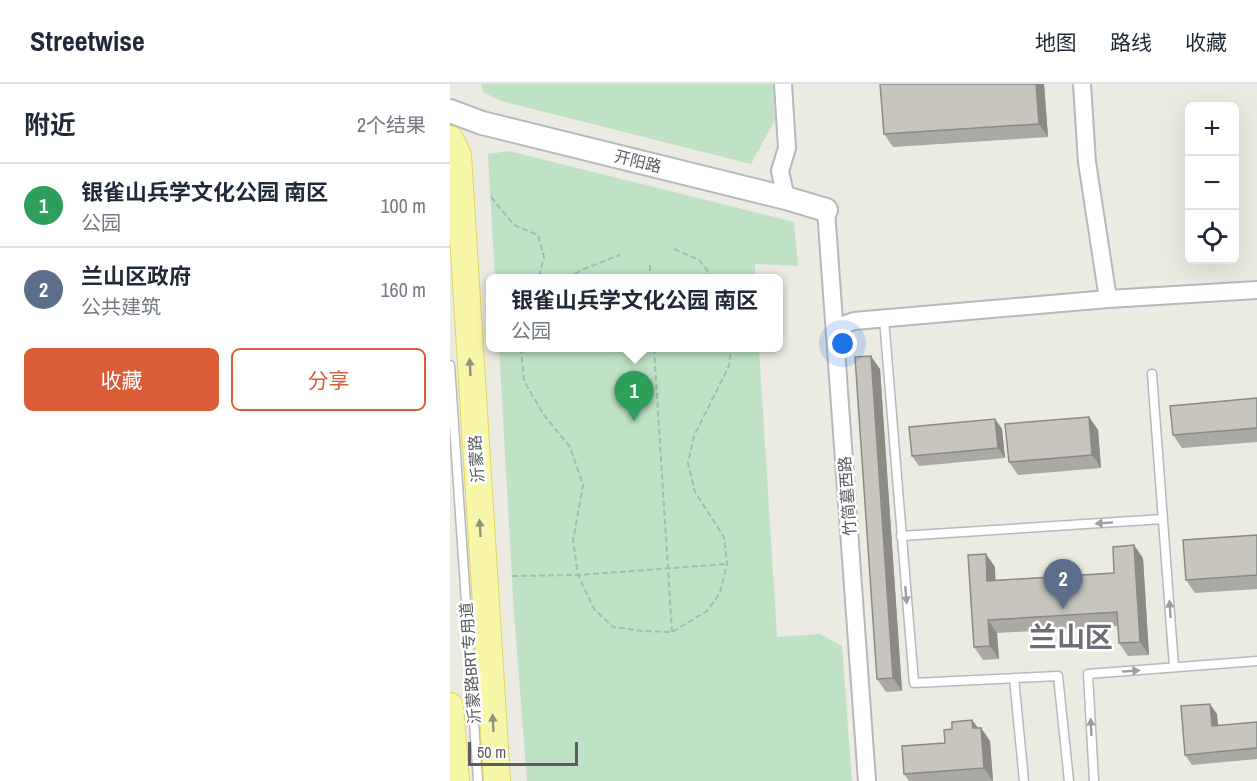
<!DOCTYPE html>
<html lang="zh">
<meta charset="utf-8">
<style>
:root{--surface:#fff;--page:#f2f2f3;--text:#1f2937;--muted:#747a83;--line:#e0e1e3;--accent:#db5d37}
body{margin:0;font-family:"Archivo Narrow","Noto Sans SC",sans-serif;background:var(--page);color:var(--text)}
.controls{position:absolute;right:18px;top:18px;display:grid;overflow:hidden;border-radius:9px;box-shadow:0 6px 24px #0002}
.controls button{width:54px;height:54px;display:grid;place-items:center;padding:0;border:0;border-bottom:2px solid var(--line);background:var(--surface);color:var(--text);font:30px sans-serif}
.scale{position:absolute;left:18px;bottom:15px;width:110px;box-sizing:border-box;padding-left:6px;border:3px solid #5a5c61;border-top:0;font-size:16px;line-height:21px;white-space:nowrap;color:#5a5c61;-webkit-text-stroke:4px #fff;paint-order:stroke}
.you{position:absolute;left:393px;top:260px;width:21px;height:21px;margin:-15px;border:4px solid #fff;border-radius:50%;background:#1a73e8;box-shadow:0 0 0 9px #1a73e833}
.badge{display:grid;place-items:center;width:39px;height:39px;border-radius:50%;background:var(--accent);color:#fff;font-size:20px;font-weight:700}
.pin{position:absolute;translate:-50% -50px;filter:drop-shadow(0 2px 3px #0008)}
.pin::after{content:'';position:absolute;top:32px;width:21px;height:18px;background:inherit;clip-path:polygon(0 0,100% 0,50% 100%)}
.popup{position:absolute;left:36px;top:190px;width:297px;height:78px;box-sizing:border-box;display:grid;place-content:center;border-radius:9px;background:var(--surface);filter:drop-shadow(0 2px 4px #0005);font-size:20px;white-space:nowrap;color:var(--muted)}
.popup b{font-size:22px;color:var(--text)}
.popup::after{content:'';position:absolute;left:50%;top:100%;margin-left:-12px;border:12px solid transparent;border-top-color:var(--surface)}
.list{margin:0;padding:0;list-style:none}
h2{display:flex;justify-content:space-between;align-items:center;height:78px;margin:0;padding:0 24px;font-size:26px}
h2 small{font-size:20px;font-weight:400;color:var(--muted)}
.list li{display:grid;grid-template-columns:39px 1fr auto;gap:18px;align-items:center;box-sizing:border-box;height:84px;padding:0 24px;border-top:2px solid var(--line)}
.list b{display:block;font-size:22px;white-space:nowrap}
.list p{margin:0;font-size:20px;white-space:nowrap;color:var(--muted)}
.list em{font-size:20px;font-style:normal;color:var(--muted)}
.actions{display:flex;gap:12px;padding:18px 24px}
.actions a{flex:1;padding:14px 0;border:2px solid var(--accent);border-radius:9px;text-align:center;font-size:21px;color:var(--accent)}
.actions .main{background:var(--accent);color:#fff}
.icon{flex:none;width:33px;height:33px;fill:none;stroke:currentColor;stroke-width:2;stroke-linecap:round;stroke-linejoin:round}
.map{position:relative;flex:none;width:807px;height:697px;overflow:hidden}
header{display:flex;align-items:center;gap:36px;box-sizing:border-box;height:84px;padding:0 30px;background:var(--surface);border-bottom:2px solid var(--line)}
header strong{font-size:28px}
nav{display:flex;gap:33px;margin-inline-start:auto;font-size:21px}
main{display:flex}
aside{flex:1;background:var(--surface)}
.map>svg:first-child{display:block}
.green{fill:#bfe2c4}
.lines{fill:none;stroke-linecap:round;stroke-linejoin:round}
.lane-casing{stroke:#b7b8bd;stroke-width:11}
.street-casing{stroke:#b7b8bd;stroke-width:20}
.secondary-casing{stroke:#b7b9bf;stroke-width:26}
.primary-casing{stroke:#e6d460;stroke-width:28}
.path{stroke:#99c1ab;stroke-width:2;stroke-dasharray:6 3;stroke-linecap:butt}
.lane{stroke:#fff;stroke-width:8}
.street{stroke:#fff;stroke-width:16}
.secondary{stroke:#fff;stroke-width:22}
.primary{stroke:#f8f7a9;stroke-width:26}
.wall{fill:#aba9a3}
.shaded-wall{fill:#8b8a85}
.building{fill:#c7c5be;stroke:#8b8a85;stroke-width:1.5}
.oneway{fill:#91927a}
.oneway2{fill:#9c9da0}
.labels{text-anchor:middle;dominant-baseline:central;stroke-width:5;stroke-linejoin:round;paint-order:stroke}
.street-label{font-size:16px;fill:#5a5c61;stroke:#fff}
.town-label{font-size:28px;font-weight:bold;fill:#6b6e73;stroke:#fff}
</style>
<header>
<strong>Streetwise</strong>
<nav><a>地图</a><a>路线</a><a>收藏</a></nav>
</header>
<main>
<aside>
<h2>附近<small>2个结果</small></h2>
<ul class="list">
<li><span class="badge" style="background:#2e9e5b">1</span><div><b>银雀山兵学文化公园 南区</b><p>公园</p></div><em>100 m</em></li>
<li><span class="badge" style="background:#5c6f8a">2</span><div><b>兰山区政府</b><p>公共建筑</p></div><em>160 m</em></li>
</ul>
<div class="actions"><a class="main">收藏</a><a>分享</a></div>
</aside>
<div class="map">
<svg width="807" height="697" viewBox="0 0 807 697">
<rect width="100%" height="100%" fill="#ebebe1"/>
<path class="green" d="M31,0H323L325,36L301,80L51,17L33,8Z
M59,67L344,138L348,182L305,180V194H45L38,70Z
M49,264H309L327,553L370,550L392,562L402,697H77L64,529Z"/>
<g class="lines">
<defs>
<path id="lane" d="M434,235L464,599L608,592L619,697
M0,281L28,697
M702,290L724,583
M451,452L713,435
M564,594L574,697
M644,697L638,590L807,577"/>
<path id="street" d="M333,0L337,64L330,87L336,114
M632,0L637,78L658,215
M376,126L417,697
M385,244L404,237L658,215L807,206"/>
<path id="secondary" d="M0,27L32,39L336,114L376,126"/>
<path id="primary" d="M0,55L8,71L47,697
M0,622L6,697"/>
</defs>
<use href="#lane" class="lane-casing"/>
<use href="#street" class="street-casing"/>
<use href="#secondary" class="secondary-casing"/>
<use href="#primary" class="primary-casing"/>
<path class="path" d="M41,113L64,141L88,151L94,173L90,189L93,194
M224,165L249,176L263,194
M200,181V194
M117,194L134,185L170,171
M71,264L74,297L94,331L120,363L133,401L123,457L128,491L144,525L163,543L193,547L222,548L257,527L270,509L277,480L274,453L245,408L238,379L244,352L279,282L281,264
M204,264L222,548
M62,492L128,491L277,480"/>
<use href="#lane" class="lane"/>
<use href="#street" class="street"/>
<use href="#secondary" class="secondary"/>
<use href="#primary" class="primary"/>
</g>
<path class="wall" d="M430,0H594L598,53L443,63L434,50Z
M430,285L452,607L436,608L427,595Z
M807,314V358L732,364L723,351Z
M639,333L648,346L651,384L568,391L559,378Z
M545,335L552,345L555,374L469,382L462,372Z
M807,451V505L745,509L736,496Z
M693,474L699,571L678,572L669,559L668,542L547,549L549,575L533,576L524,563L545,483V496L664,489Z
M767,630L768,642L807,638V675L742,681L735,671Z
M522,636L528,644H531L540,657L543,697H459L454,690L495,659L502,645Z"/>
<path class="shaded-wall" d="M586,0H594L598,53L589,40Z
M421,272L430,285L452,607L443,594Z
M639,333L648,346L651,384L642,371Z
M545,335L552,345L555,374L548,364Z
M684,461L693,474L699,571L690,558Z
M536,470L545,483L546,509L537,497Z
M538,536L547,549L549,575L540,562Z
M760,620L767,630L769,652L762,642Z
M522,636L531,648V644L540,657L543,697L534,684L523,644Z"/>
<path class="building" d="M430,0H586L589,40L434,50Z
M421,272L443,594L427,595L405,273Z
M807,314V344L723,351L720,322Z
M639,333L642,371L559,378L555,340Z
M545,335L548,364L462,372L459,343Z
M807,451V491L736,496L733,456Z
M684,461L690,558L669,559L667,528L538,536L540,562L524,563L518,471L536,470L537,497L664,489L663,463Z
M760,620L762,642L807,638V664L735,671L731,622Z
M522,636L523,644H531L534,684L454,690L452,662L495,659L494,646L502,645V638Z"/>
<defs><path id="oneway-solid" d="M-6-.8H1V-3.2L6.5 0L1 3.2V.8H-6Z" transform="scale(1.5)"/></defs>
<g class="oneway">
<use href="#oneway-solid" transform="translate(20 283) rotate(-93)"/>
<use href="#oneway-solid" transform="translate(30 444) rotate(-94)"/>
<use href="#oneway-solid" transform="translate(43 639) rotate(-93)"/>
</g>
<g class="oneway2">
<use href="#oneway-solid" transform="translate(654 439) rotate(176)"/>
<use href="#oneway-solid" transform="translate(456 511) rotate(85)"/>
<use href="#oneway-solid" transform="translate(720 525) rotate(-94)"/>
<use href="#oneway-solid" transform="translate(681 587) rotate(-4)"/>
<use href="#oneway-solid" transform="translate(641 643) rotate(-93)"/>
</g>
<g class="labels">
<g class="street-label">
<text transform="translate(188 77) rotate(14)">开阳路</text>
<text transform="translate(26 375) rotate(-94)">沂蒙路</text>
<text transform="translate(397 412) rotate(-94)">竹简墓西路</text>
<text transform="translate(20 579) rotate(-94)">沂蒙路BRT专用道</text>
</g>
<g class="town-label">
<text x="621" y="553">兰山区</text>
</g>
</g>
</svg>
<div class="controls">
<button>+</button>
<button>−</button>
<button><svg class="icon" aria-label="locate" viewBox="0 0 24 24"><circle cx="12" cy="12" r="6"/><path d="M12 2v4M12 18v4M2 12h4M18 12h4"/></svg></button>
</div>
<div class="scale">50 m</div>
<div class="you"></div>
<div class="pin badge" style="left:184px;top:337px;background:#2e9e5b">1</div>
<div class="popup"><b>银雀山兵学文化公园 南区</b>公园</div>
<div class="pin badge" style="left:613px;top:525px;background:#5c6f8a">2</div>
</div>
</main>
